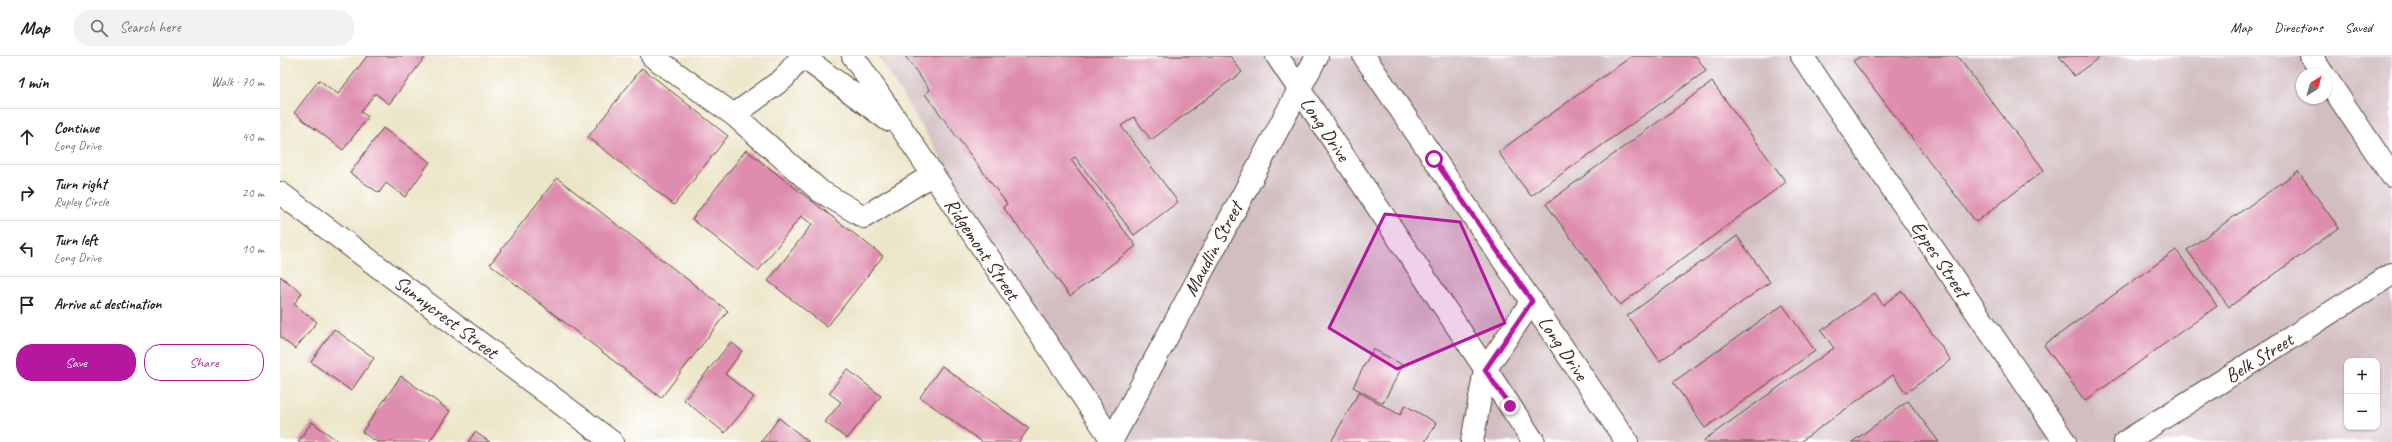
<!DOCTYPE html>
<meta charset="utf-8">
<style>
:root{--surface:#fff;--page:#f2f2f2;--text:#202124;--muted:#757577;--line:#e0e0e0;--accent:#b5179e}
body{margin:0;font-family:Caveat,sans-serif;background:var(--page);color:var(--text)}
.controls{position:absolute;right:12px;bottom:12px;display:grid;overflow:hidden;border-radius:8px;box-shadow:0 1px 3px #0004}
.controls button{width:36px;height:36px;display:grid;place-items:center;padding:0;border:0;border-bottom:1px solid var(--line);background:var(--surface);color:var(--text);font:20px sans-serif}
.compass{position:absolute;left:2016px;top:12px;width:36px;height:36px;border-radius:50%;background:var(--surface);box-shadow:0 1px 3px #0004;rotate:37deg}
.stop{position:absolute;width:12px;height:12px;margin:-9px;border:3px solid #b5179e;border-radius:50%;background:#fff}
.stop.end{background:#b5179e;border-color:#fff;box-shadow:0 1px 4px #0008}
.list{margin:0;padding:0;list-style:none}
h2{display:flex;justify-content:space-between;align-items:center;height:52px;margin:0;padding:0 16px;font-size:17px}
h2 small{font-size:13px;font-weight:400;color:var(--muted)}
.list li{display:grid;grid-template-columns:26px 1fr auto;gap:12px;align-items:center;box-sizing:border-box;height:56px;padding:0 16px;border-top:1px solid var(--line)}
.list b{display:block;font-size:15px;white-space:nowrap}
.list p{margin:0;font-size:13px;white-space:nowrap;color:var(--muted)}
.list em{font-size:13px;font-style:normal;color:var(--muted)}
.actions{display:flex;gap:8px;padding:12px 16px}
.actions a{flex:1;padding:9px 0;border:1px solid var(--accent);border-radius:16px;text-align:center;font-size:14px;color:var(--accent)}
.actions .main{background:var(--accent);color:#fff}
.icon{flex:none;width:22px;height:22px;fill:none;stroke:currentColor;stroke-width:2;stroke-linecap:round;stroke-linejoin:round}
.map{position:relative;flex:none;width:2112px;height:386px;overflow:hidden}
header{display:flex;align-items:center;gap:24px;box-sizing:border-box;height:56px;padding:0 20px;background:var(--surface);border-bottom:1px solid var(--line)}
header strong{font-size:19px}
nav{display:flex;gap:22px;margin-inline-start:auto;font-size:14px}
.search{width:280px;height:36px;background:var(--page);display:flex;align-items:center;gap:10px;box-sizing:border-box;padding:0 14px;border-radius:16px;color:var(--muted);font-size:15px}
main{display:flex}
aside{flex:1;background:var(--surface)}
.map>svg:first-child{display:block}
.industrial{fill:#d2bec1;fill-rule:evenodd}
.building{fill:#de8dae}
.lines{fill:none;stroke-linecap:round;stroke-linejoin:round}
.minor-casing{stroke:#564638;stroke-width:24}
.major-casing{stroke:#564638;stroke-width:24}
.minor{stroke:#fff;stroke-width:22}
.major{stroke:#fff;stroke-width:22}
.route{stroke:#b5179e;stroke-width:5}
.marked{fill:#b5179e;fill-opacity:0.2;stroke:#b5179e;stroke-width:3;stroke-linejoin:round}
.labels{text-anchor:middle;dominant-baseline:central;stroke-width:3;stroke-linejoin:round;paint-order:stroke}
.street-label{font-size:20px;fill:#3b2a1e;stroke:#fff}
</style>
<header>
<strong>Map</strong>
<div class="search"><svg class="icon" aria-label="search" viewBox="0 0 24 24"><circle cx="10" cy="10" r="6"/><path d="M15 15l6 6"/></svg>Search here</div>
<nav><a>Map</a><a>Directions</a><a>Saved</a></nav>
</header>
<main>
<aside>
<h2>1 min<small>Walk · 70 m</small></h2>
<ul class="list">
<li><svg class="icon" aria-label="ahead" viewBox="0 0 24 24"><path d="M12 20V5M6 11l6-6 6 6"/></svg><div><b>Continue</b><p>Long Drive</p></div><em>40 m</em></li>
<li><svg class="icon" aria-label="right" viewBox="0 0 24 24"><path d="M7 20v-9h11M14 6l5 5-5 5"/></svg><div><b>Turn right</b><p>Rupley Circle</p></div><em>20 m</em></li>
<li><svg class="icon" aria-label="left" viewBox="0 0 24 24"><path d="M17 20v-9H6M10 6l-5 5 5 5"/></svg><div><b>Turn left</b><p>Long Drive</p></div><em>10 m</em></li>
<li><svg class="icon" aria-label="arrive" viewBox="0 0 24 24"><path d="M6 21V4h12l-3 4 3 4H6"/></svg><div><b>Arrive at destination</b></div></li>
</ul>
<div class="actions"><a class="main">Save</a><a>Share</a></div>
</aside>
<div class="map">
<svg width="2112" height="386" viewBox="0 0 2112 386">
<rect width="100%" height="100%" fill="#fff"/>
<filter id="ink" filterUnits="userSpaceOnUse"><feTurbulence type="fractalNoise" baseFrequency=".025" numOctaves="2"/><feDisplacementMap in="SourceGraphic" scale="8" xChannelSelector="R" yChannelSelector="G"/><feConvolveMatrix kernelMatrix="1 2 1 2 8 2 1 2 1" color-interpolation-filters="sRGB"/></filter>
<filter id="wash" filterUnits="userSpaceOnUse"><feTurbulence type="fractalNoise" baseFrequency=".012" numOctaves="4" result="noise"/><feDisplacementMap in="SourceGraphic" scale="16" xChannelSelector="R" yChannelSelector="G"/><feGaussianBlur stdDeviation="0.9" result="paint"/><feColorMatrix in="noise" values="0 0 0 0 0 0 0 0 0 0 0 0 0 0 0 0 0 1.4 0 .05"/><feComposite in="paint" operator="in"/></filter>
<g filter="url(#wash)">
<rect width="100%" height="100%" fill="#ece6c9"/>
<path class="industrial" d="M598,0H2112V386H837ZM2022,18H2046V42H2022ZM2067,305H2097V371H2067Z"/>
<g id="blocks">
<path class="building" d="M87,0H146L109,48L95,37L81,56L88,61L63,94L14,57L39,24L58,38Z
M625,0H950L962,16L871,84L854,61L841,70L898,146L854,179L795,101L791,104L856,190L790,240L723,151L727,148L645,38L650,34Z
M1352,0H1416L1426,15L1251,140L1218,96Z
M1581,0H1677L1764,114L1696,166L1573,5Z
M1779,0H1821L1794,20Z
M362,12L448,80L394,149L308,81Z
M1432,26L1506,126L1340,249L1266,148Z
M103,72L150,106L125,141L106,127L99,137L70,117Z
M466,94L603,200L547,271L488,225L532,168L521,160L478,215L412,163Z
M2018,115L2059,172L1949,251L1907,194Z
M277,122L448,255L381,342L210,208Z
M1457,180L1490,226L1380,305L1347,260Z
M1896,194L1937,250L1805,345L1764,289Z
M0,220L22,237L14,248L37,266L15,293L0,281Z
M1622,235L1671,304L1626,337L1613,319L1520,386H1425L1424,384L1554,292L1541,275L1595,237L1603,249Z
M1503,249L1535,295L1425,372L1393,326Z
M54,273L94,302L71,335L31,306Z
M451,286L462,295L445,318L474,341L445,377L404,344Z
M1093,293L1123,309L1103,347L1073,331Z
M662,310L749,372L739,386H702L640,341Z
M567,313L601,340L567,383L545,366L561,346L549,337Z
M121,320L170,355L149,386H97L82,376Z
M1079,336L1120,359L1125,349L1156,367L1145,386H1051Z
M1628,345L1659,386H1572Z
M499,362L529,386H481Z
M32,366L59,386H18Z
M195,376L210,386H188Z"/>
</g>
</g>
<g filter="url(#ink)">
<use href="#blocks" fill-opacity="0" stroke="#564638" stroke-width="1"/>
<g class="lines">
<defs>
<path id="minor" d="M372,0L454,59L503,23L522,0
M522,0L608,64
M573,0L832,384
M1522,0L1785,386
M2031,0L2043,18
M2046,22L2112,120
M454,59L540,135L584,161L652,119
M0,137L332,386
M831,386L1037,0
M1192,386L1205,314L1252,245
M1845,386L2112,218"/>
<path id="major" d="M997,0L1254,386
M1084,0L1347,386"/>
</defs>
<use href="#minor" class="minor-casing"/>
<use href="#major" class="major-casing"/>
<use href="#minor" class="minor"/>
<use href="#major" class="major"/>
</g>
</g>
<g class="lines" filter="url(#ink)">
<path class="route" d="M1154,103L1252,245L1205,314L1230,350"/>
</g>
<path class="marked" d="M1105,158L1180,166L1225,267L1117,313L1049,272Z"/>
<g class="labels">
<g class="street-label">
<text transform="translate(1045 73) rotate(56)">Long Drive</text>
<text transform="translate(702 193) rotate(56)">Ridgemont Street</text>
<text transform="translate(933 193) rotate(-62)">Maudlin Street</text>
<text transform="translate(1660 203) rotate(56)">Eppes Street</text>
<text transform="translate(166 261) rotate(37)">Sunnycrest Street</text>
<text transform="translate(1283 292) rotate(56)">Long Drive</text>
<text transform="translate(1979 302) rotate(-32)">Belk Street</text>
</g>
</g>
</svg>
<div class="controls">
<button>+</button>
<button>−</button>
</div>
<svg class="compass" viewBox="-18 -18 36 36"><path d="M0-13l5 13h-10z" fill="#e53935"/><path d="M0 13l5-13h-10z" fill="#757577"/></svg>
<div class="stop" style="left:1154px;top:103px"></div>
<div class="stop end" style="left:1230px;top:350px"></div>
</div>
</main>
